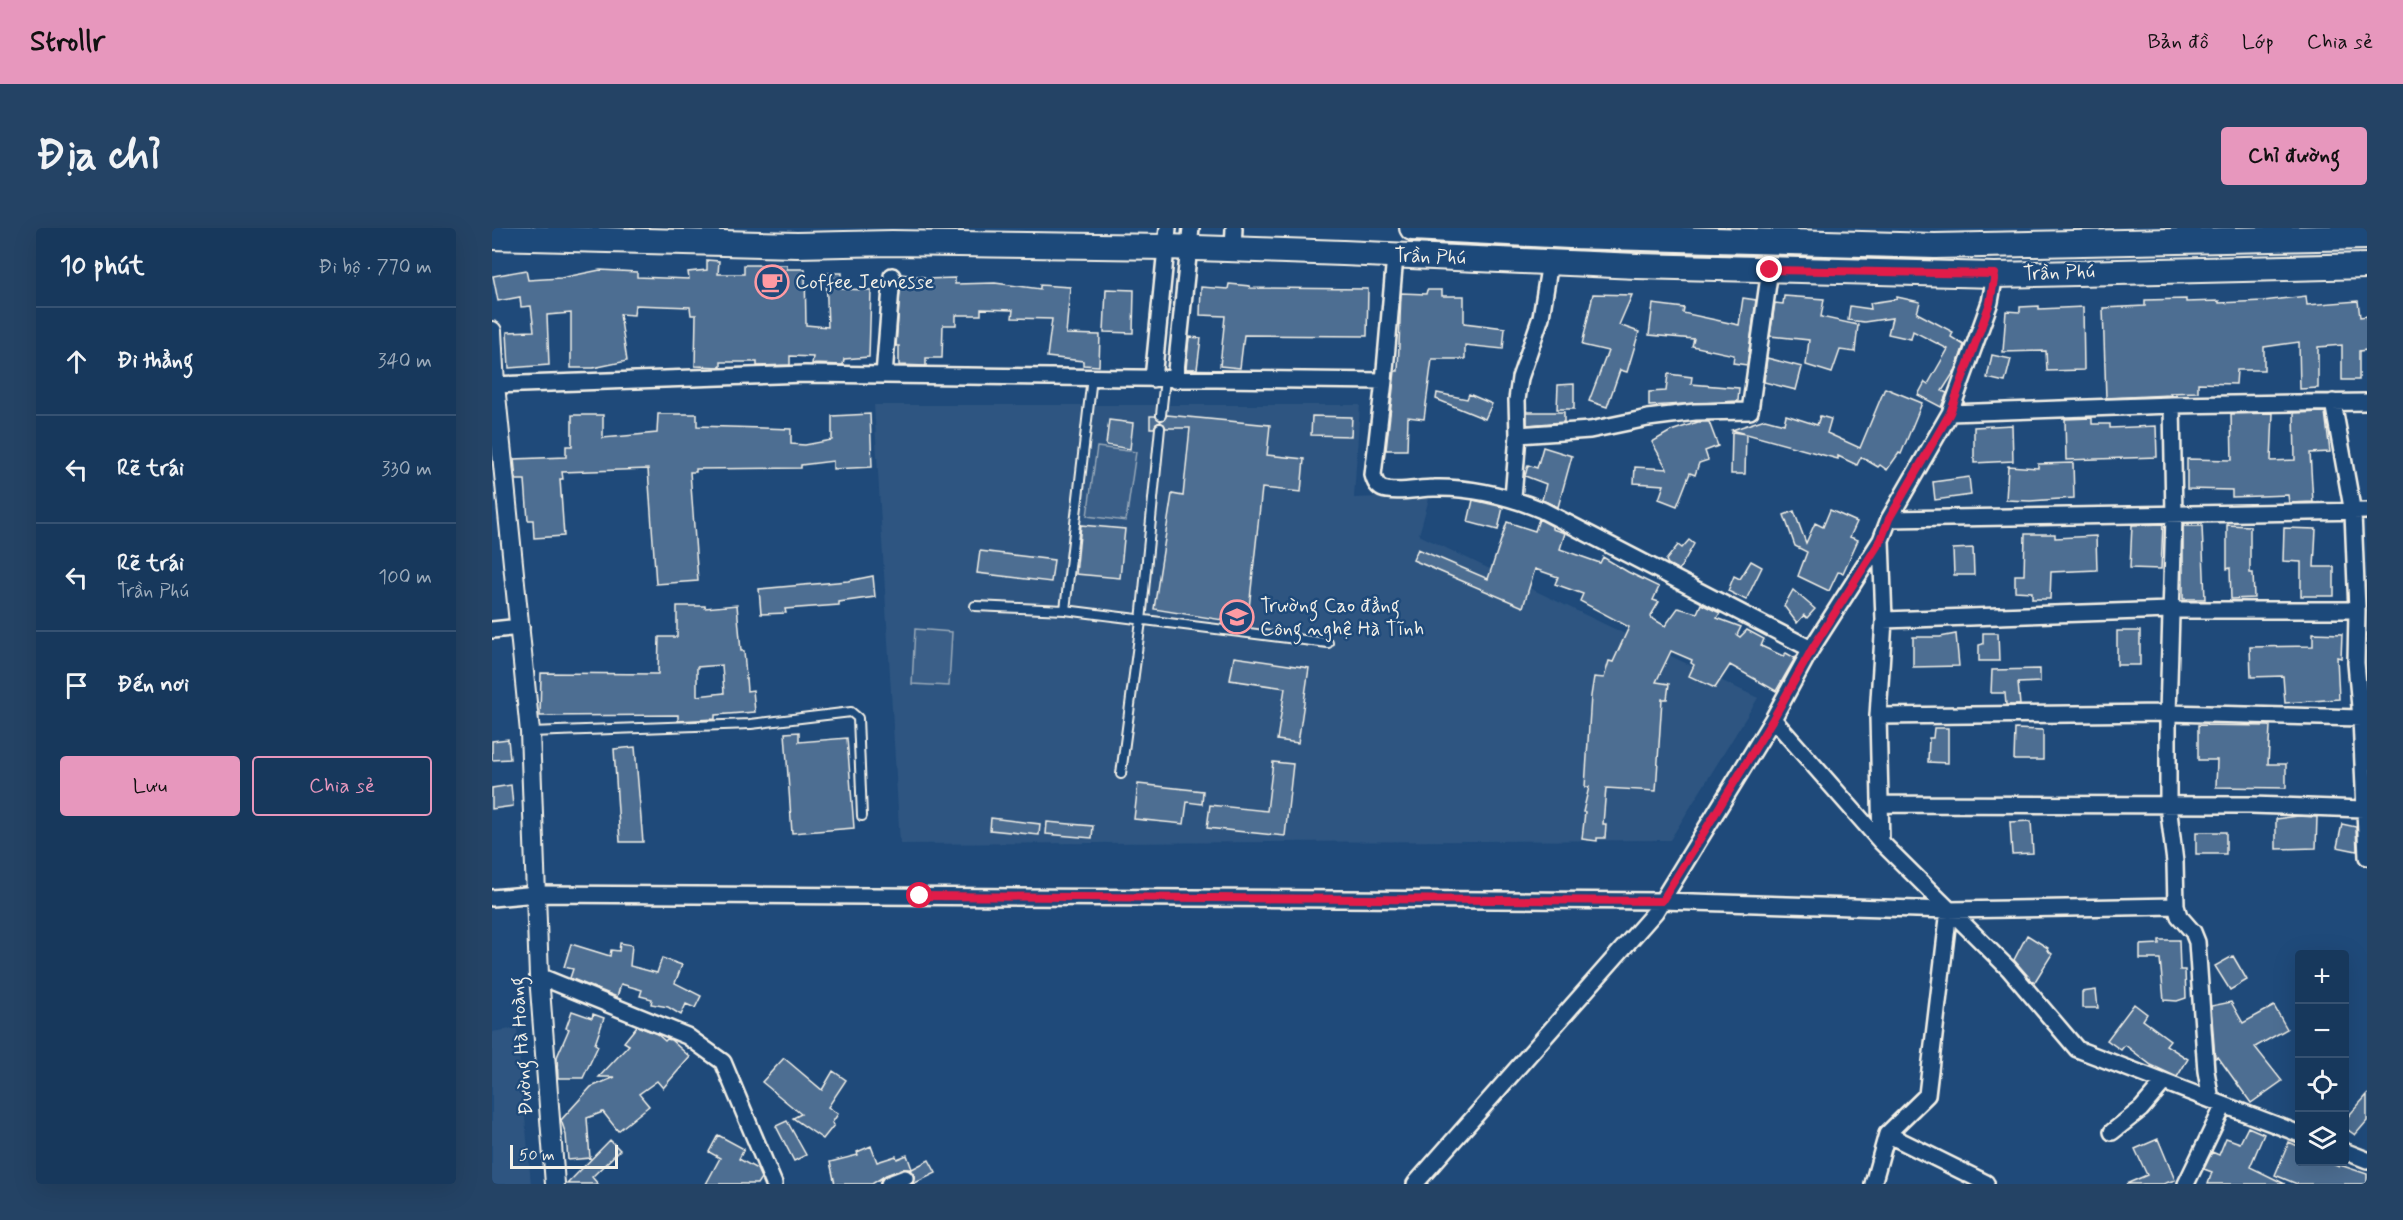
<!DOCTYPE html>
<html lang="vi">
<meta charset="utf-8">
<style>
:root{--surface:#17385c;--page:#244365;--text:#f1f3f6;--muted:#9eacbb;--line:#365272;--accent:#e797bd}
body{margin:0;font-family:Mynerve,sans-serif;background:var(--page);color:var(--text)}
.controls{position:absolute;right:18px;bottom:18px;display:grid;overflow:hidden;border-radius:6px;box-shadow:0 6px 24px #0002}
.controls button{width:54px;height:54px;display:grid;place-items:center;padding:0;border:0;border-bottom:2px solid var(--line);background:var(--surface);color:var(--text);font:30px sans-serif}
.scale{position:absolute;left:18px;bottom:15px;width:108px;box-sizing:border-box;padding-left:6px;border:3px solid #f4f1e8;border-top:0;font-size:16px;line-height:21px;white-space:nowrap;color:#f4f1e8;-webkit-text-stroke:4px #1f4a7a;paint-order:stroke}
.stop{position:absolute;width:18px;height:18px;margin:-14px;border:4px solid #e11d48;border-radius:50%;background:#fff}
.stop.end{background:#e11d48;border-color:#fff;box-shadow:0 2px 6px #0008}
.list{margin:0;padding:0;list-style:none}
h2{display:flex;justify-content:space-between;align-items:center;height:78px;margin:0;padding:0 24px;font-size:26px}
h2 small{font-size:20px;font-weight:400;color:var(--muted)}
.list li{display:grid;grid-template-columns:39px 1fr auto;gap:18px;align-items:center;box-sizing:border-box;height:108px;padding:0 24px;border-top:2px solid var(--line)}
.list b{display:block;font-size:22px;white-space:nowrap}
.list p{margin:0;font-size:20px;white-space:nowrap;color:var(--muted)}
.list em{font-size:20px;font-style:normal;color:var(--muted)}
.actions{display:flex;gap:12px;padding:18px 24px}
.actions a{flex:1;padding:14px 0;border:2px solid var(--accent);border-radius:6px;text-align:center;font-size:21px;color:var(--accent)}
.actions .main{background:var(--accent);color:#111}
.icon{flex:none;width:33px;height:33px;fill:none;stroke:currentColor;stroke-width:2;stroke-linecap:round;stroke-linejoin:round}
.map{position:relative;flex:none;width:1875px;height:956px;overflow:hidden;border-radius:6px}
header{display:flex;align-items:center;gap:36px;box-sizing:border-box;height:84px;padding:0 30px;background:var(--accent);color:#111}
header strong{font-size:28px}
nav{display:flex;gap:33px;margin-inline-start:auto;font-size:21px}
.intro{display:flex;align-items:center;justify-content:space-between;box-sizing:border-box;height:144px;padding:0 36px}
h1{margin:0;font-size:42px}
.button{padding:15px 27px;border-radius:6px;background:var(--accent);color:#111;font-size:21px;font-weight:700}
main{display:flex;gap:36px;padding:0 36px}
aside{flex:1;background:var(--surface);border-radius:6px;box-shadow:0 6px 24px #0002}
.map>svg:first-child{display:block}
.built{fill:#2d5581}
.green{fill:#3a5f88;stroke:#97a8b8;stroke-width:1.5}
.building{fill:#4d6e92;stroke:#f4f1e8;stroke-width:1.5;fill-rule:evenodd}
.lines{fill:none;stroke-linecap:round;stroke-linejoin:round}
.service-casing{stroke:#f4f1e8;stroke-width:12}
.minor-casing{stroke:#f4f1e8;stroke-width:20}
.tertiary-casing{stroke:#f4f1e8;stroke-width:22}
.primary-casing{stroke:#f4f1e8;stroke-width:28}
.service{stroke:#1f4a7a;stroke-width:8}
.minor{stroke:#1f4a7a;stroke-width:15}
.tertiary{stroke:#1f4a7a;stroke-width:18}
.primary{stroke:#1f4a7a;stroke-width:24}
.route{stroke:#e11d48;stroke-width:8}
.labels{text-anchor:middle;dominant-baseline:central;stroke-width:5;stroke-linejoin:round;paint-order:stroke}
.street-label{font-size:20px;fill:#f4f1e8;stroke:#1f4a7a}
.poi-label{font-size:20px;fill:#f4f1e8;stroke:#1f4a7a;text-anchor:start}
</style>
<header>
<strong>Strollr</strong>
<nav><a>Bản đồ</a><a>Lớp</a><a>Chia sẻ</a></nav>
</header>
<div class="intro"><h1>Địa chỉ</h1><a class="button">Chỉ đường</a></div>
<main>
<aside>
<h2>10 phút<small>Đi bộ · 770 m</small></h2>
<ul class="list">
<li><svg class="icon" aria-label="ahead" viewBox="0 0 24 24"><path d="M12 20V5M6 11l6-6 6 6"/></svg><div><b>Đi thẳng</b></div><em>340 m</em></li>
<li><svg class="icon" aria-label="left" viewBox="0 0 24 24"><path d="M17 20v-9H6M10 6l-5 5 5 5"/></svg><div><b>Rẽ trái</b></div><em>330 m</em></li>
<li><svg class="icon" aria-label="left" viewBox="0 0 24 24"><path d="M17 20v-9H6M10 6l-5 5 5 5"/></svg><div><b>Rẽ trái</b><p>Trần Phú</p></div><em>100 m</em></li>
<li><svg class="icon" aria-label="arrive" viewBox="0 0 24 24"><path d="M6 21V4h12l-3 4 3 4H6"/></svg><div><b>Đến nơi</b></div></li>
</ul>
<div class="actions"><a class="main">Lưu</a><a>Chia sẻ</a></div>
</aside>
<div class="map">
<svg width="1875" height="956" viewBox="0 0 1875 956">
<rect width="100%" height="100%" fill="#1f4a7a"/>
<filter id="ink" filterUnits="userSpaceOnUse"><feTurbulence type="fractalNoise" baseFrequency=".0167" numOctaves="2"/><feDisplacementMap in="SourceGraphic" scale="12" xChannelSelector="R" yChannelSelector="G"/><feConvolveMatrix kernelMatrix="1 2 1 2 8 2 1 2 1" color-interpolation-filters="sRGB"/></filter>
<g filter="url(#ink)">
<path class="built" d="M382,177H868L862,270L938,267L927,307L1266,470L1178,612L408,616Z
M25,800L39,956H0V804Z"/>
<path class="green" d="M605,219L644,224L634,293L595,288Z
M423,401L460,404L457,458L420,456Z"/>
<path class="building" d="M215,32L227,33L226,46H252V37H295V41H313L314,97L336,99L334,45H350V61L379,62L377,129L352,131L351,137L320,136L321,129L298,128V137L265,138V134H229V139L203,138L204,87H199L198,79L143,77L142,87L128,86L135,133L101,140H79V85L55,87L57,137L17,140L15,104L42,103L39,78L29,79L28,69L6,73L1,48L34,42L36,52L69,50L108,42L145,44V49L197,51L196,44L215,42Z
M409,46L432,49V51L463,50V56L503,55L548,61V57L578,59L574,106L608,107L607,138L591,137V133L555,129L560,91L520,90L521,82L489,81V87H464V97H451L450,130H434V138L407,137V118H404Z
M737,56L758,58V60L876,61L875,108L752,107L748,140L728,138L733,88L708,87L709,59L736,61Z
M614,61L642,62L641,105L612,104Z
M935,62H950V68H972V95L1013,100L1011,121L973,117V131H940L932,191L916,189L915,222H894L903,143H906L909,65L934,66Z
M1101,66L1140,67L1127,97L1147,104L1135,144L1128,142L1115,179L1097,173L1116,123L1090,117Z
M1292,68L1332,71L1329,89L1366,97L1363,124L1348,122L1340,145L1314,137L1317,112L1278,108L1283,75L1291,76Z
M1814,68L1815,77L1866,73L1868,89L1875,88V122L1867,123V152H1850V117L1826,119V160L1808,161L1807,114L1772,119V142H1745L1744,156L1706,155V164L1678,165L1679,167L1614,170L1611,80L1653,78V72L1694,71V74L1727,73V75L1771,73Z
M1405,69L1428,74L1425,85L1461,104L1459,109L1472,117L1464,141L1450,163L1455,165L1449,179L1426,167L1433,154L1436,156L1456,121L1421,103L1419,111L1396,106L1400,90L1372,94L1356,92L1358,78L1379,81L1378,75L1405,71Z
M1251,70L1264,72L1255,137L1241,135L1242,127L1200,118L1202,111L1157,107L1161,76L1192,80L1191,85L1247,97Z
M1547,78V81L1591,79L1592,142L1555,143L1554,123L1511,124L1514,83L1528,84V79Z
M697,109L709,110L705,141H694Z
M1500,127L1519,131L1513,154L1495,150Z
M1275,130L1310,139L1304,162L1272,154Z
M1176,146L1200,149L1199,156L1247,160L1246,173L1157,178V164L1174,163Z
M1082,156V181H1065L1066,157Z
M1393,160L1430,175L1409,226L1407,225L1395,242L1388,237L1386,239L1369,229L1365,237L1346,228V231L1240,202L1273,191L1292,196L1294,187L1325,197L1328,188L1339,191L1335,205L1368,220Z
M945,165L975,171L977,166L1000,176L993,191L944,171Z
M1035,184H1072V194L1035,197Z
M1833,184L1838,224L1818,225L1821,274L1797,275L1796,267L1740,269V262L1695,261V231L1740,232L1739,186L1781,185L1779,233L1803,232L1802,185Z
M166,186H205V198L299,201V216L313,217L340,212V188L378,186L380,239L341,241V233L309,237V240L204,241V244H198L206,353L164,356L156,241L70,244L71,251H68L72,308L42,310L41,292H36L33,252H24L22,231L74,229V218H80V187H111V210L165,205Z
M675,187L778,197L775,227L812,231L809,264L770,260L755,399L730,396L731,392L662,381L680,266L691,268L698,200H674L672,196L668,194L664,196L662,200H658V188H663L669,193Z
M820,188L860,189L859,208L819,207Z
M1600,190V196H1618V200L1664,198L1665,229L1574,232L1573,191Z
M617,192L641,195L638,221L614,217Z
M1206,194H1217L1226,218L1213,223L1216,232L1207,235L1203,247L1198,245L1185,278L1167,271L1172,257L1142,255L1143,239L1175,241L1160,214L1179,203Z
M1520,197L1521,233L1482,235V199Z
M1240,204L1254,206L1253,246H1239Z
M1051,219L1080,228L1066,279L1050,272L1054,256L1033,248L1036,237L1045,240Z
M1581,235L1582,270L1538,273L1514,272L1516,238L1546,240V236Z
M1477,249L1479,267L1443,272L1441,254Z
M981,272L1011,279L1006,302L976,294Z
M1338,282L1365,294L1358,309L1366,312L1351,345L1346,344L1337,363L1306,348L1315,324L1303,318L1292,287L1302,283L1314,315L1323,295L1331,299Z
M1047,291L1060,298V301L1073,305L1068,321L1108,335L1111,329L1136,344L1167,359L1161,372L1167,374L1158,389L1173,398L1186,380L1205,385L1209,376L1228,385L1225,390L1249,399L1245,407L1248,409L1255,402L1272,411L1269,418L1291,428L1294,425L1303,430L1284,463L1238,437L1223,460L1197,448L1202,437L1199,435L1200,432L1179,423L1164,454L1177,456L1175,471H1170L1164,563L1114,560L1111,596H1114L1113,610H1105V613L1090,611L1093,584H1091L1097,559H1093L1099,468L1102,449L1112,450L1117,433L1121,434L1137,399L1088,373L1091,366L1063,356L1066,349L1043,341L1031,379L921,332L926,321L996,351L1015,294L1043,303Z
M1671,296L1669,341L1638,340L1640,297Z
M589,297L633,301L628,350L584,346Z
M1735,297L1758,298V345H1761L1762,370L1739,371L1738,340L1735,341Z
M1691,298H1710L1713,371H1691Z
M1792,300L1824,301L1822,339H1842V368H1809V334L1791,333Z
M1533,306H1563V310L1604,308L1605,342L1559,344L1558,371H1540V364L1523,363V347H1532Z
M1197,312L1202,316L1187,342L1176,336L1174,332L1186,317L1190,320Z
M1481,320L1482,347H1462L1461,321Z
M488,323L562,332L559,354L485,345Z
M1259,333L1270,339L1254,372L1236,363L1242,348L1248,351Z
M381,348L383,369L347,374V377L293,381L294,385L269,386L267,361L356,353Z
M1301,362L1323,381L1315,390L1312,387L1305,395L1292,378Z
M245,377L249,423H252L255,463L261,462L263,484L223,487V491L186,493V487L48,488L49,445L166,446L167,409H185V378H213V380ZM230,437L232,465L205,468V439Z
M1625,403H1648V437H1625Z
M1491,405H1506L1507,433H1487V417L1491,416Z
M1821,405L1850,406L1849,430L1845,429L1847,471L1793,475L1791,448L1759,449L1758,419L1821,418Z
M1464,406L1467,438L1421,439V409H1448Z
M742,429L817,440L806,515L785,512L793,460L738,452Z
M1548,441V454L1526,455L1528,477H1514L1513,465H1499L1500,442Z
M1706,497L1778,498L1776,536H1794V560L1724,559L1725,532H1706Z
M1442,500H1456V535L1436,534L1437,510H1441Z
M1523,501L1551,502V532H1522Z
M307,504V514L355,510L362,600L300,605L293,505Z
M16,511L18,531L0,532V513Z
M143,519L151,614H128L122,521Z
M781,534L801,536L793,608L715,600L718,577L775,583Z
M646,556L711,563L710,576L695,574L692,596L642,591Z
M19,557L21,578L0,581V560Z
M1806,588L1825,589L1824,620L1784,621V591Z
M499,590L548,596L547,607L498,602Z
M1539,593L1541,625L1520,626L1518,594Z
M555,594L601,598L600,610L554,606Z
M1850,596L1864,599L1865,623L1845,619Z
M1704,604H1734V626H1704Z
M1535,707L1556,720L1555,722L1560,726L1542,755L1522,732Z
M1667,712H1687L1688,742H1693L1694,770L1685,773L1672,772L1668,731H1648V717L1667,716Z
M128,715L140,717L138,738L165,745L170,730L190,737L183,755L209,768L203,780L194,776L189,787L176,779L159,776L160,771L148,768L150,762L129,756L125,769L78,750L81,741L72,739L79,716L118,728L119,722L127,723Z
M1741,728L1755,752L1738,762L1723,738Z
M1604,762L1606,780H1590V764Z
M1739,774L1751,795L1782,778L1795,801L1763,819L1790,853L1759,875L1726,829L1723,830L1719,778Z
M1642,776L1655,786L1651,792L1678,812L1674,817L1696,831L1685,849L1659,837L1633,817L1629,822L1615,812Z
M80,783L100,790L101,786L112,790L103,816L106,818L91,850H66L65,829L77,801L74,800Z
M145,798L165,806L173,813L175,811L179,812L198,829L171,860L165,853L147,866L157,878L126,903L111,884L95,890L98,930L76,932L74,907L69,892L99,859L123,849H107L137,817L132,814Z
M292,830L330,862L341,843L354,852L336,879L346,886L340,895L342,897L331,911L301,890L309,886L270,854Z
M1875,867V893L1863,907L1852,899V893Z
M295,893L314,927L302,933L284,898Z
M1756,899L1772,906L1758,939L1793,956H1716L1720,944L1712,941L1720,924L1727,927L1734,910L1748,915Z
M226,907L252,921L247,931L265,941L269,950L265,956H214L228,930L217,924Z
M1666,911L1683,952L1671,956H1634L1655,947L1643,921Z
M118,912L128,922L100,949L106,956H75Z
M1797,914L1808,919V933H1834L1847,939L1848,937L1875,946V956H1805L1783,947Z
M379,918L385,934L404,928L405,931L415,927L420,941H410L394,947L380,956H343L338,934L366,927L365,924Z
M437,932L444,945L421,956L422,947L418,942Z"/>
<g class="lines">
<defs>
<path id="service" d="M669,187L673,151
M483,378L573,382L836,415
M573,382L600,149
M38,504L259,496L359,484L366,490L370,588
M629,546L649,393L668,200"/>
<path id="minor" d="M741,22L742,0
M903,28L892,153L881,247C883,255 886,261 895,262C910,265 927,260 942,260C979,259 1016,268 1050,282L1319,421
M1503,47L1498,74L1458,185L1397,291L1389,312L1319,421L1281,491L1389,614L1517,741L1585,821L1808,906
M392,147L400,48
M661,151L676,0
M683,152L699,0
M0,157L313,146L892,153
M1841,174L1861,285L1865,382L1864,435L1869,490L1875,629
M1680,177L1682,288L1676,485V577L1683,634L1684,678L1687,688L1701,704L1705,714L1714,843L1719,872
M1458,185L1680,177L1875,174
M1026,207L1098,202L1156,190L1203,184L1258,183L1278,41
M1021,270L1026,207L1025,172L1028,150L1049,89L1058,34
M1397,291L1875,283
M1392,392L1678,382H1865
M0,402L29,399
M1386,488L1676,485L1869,490
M1389,576L1759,577L1871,581
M1389,614L1386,488L1392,392L1389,312
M0,670L45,666L1170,673L1457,682L1684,678
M47,748L195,808L231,834L282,956
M1620,904L1649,881L1672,854
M1395,906L1494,955
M1852,923L1875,932
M397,956L413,950
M923,956L1163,684L1281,491
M1381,956L1395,906L1435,867L1457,682
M1694,956L1732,877"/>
<path id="tertiary" d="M0,103L3,157L38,504L47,748L63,956"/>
<path id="primary" d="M920,0L1078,8L1443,18L1875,9
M0,9L305,17L400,15L674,19L851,25L1145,38L1503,47L1875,38"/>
</defs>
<use href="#service" class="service-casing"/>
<use href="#minor" class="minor-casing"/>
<use href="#tertiary" class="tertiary-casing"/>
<use href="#primary" class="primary-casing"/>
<use href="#service" class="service"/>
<use href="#minor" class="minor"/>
<use href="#tertiary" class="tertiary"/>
<use href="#primary" class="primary"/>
</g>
</g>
<g class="lines" filter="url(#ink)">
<path class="route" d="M428,668L1170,673L1281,491L1320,421L1389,312L1397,291L1458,185L1498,75L1503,46L1278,42"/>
</g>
<defs>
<symbol id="cafe-ring" viewBox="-11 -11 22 22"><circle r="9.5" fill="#1f4a7a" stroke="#ff9aa2" stroke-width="1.5"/><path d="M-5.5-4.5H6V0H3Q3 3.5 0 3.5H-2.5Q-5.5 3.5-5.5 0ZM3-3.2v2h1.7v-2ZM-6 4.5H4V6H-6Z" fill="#ff9aa2"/></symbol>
<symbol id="university-ring" viewBox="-11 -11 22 22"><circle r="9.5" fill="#1f4a7a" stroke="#ff9aa2" stroke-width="1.5"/><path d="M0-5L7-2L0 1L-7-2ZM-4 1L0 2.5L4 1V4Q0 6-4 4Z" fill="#ff9aa2"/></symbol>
</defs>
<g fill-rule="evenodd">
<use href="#cafe-ring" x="261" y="35" width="38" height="38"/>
<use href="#university-ring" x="726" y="370" width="38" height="38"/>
</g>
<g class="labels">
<g class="street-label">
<text transform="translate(938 29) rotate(2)">Trần Phú</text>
<text transform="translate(1567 45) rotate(-2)">Trần Phú</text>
<text transform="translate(30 818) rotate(-94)">Đường Hà Hoàng</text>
</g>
<g class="poi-label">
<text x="303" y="54">Coffee Jeunesse</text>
<text x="768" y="378">Trường Cao đẳng<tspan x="768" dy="23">Công nghệ Hà Tĩnh</tspan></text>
</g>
</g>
</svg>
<div class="controls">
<button>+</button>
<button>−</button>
<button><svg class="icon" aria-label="locate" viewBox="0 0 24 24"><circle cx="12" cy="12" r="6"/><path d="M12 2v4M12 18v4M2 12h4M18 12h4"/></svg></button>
<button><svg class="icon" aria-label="layers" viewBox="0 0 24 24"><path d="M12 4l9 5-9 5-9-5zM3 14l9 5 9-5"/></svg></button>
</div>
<div class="scale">50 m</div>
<div class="stop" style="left:428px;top:668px"></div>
<div class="stop end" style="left:1278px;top:42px"></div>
</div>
</main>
